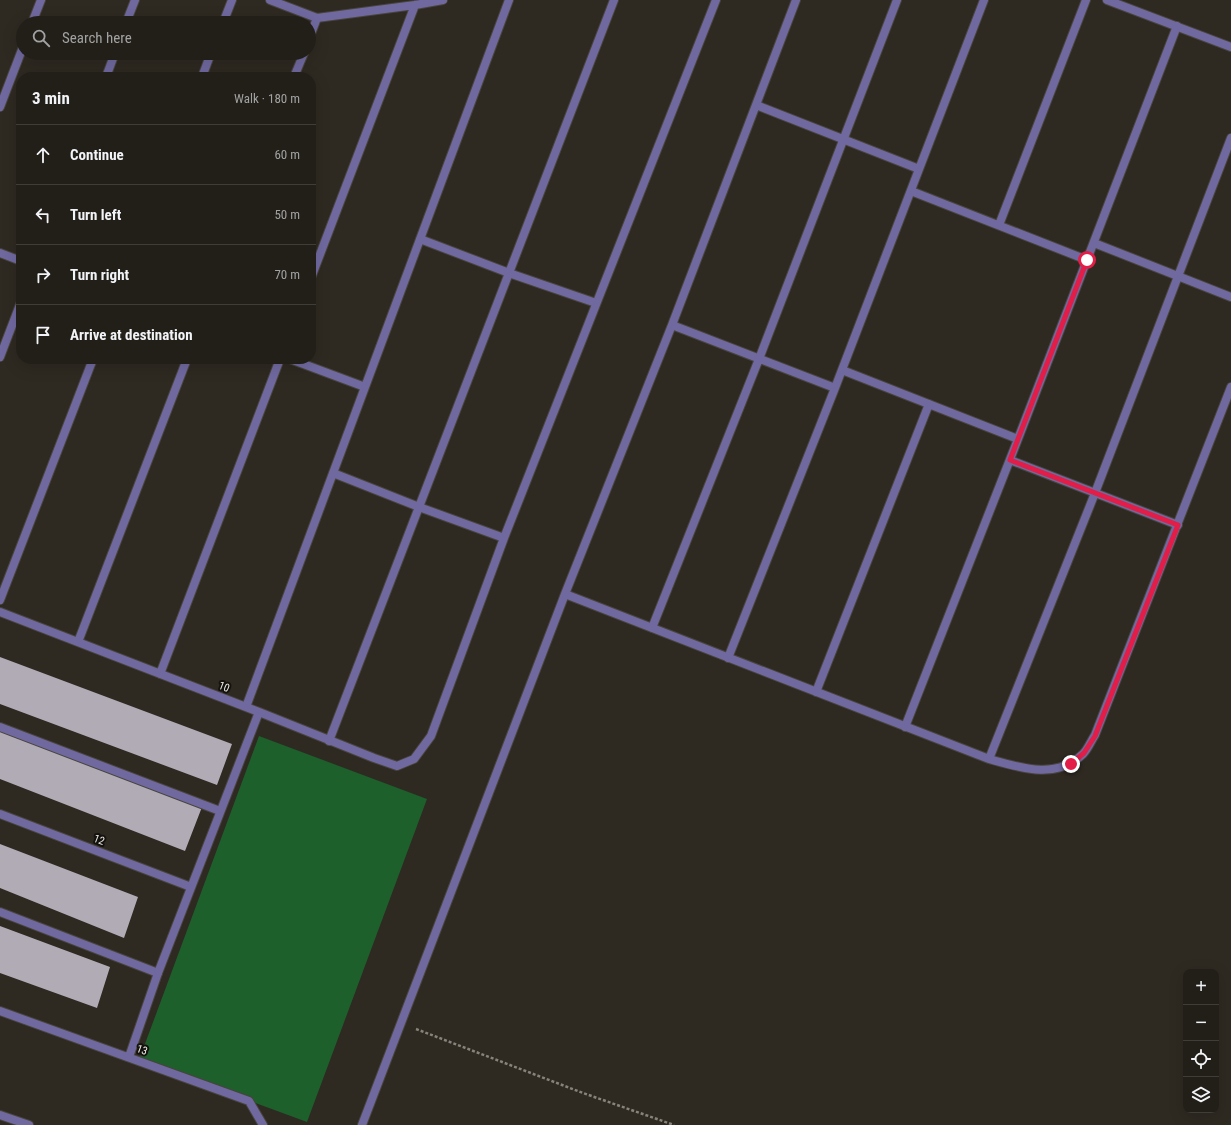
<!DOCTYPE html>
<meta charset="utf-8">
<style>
:root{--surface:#221f19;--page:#2e2c26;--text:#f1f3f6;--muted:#a2a2a2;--line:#3f3d38}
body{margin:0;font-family:"Roboto Condensed",sans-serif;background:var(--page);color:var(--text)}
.controls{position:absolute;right:12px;bottom:12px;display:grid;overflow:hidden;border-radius:8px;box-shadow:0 4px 16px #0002}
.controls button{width:36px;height:36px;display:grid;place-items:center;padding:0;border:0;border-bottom:1px solid var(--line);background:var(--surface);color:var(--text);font:20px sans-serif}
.stop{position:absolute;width:12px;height:12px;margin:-9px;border:3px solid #e11d48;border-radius:50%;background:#fff}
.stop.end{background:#e11d48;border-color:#fff;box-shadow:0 1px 4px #0008}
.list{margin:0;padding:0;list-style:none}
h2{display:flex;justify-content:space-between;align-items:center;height:52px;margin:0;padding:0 16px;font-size:17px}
h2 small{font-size:13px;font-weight:400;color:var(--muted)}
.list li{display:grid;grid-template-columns:26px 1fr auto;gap:12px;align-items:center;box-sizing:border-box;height:60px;padding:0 16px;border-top:1px solid var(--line)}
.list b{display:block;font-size:15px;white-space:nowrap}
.list em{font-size:13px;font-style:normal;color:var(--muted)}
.icon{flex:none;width:22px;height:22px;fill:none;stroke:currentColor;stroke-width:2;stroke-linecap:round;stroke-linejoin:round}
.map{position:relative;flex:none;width:1231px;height:1125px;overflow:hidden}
.search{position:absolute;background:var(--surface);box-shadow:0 4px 16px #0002;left:16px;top:16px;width:300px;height:44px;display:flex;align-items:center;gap:10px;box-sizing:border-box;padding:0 14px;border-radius:22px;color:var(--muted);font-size:15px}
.panel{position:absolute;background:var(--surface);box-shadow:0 4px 16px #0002;left:16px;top:72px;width:300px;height:292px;border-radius:16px}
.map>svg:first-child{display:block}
.green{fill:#1d602b}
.building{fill:#b1abb6}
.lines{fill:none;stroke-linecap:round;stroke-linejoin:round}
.lane-casing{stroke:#49443c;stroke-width:10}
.street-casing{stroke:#49443c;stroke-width:10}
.path{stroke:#87837c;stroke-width:2.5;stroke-dasharray:3 2;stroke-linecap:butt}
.lane{stroke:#7069a0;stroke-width:8}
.street{stroke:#7069a0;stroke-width:8}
.route{stroke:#e11d48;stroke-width:5}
.labels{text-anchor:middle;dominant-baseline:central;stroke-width:4;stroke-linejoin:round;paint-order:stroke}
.street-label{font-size:11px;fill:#edeae4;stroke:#14120e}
</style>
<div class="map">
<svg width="1231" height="1125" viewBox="0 0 1231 1125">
<rect width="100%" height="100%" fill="#2e2921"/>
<path class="green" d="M259,736L427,799L307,1122L139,1060Z"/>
<path class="building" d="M0,657L232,744L217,785L0,704Z
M0,729L202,807L185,851L0,779Z
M0,844L138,897L124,938L0,888Z
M0,926L110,967L97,1008L0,973Z"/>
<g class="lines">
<defs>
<path id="lane" d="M223,23L232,0
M202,77L211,53
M0,600L93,359
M0,727L220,811
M0,912L158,973
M0,1115L29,1125"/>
<path id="street" d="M270,0L317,18L415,5L443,0
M1107,0L1231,47
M32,23L41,0
M126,23L135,0
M309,39L317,18
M106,77L115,53
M294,77L304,53
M756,105L919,169
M0,107L23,47
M911,191L1087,260
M999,225L1086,0
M420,239L509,273L596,303
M1094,243L1231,297
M0,253L21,261
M311,278L415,5
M672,325L835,388
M0,357L21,302
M290,359L365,387
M842,370L1018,439
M1010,460L1178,525
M333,473L419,507L504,538
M565,594L989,759C1021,768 1056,780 1083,754C1088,749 1091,741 1095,735L1231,387
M0,612L259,712L374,758L397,766L414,759L431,736L504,538L716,0
M652,628L759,359L897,0
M78,642L187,359
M728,658L835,388L984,0
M160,674L280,359
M816,692L929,404
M246,707L509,0
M905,727L1018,439L1177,26
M329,741L614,0
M989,759L1095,493L1231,138
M0,814L191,887
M0,1011L249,1101L263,1125
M129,1057L158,973L259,712
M362,1125L565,594L672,325L796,0"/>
</defs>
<use href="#lane" class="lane-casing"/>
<use href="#street" class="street-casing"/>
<path class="path" d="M416,1029L583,1093L674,1125"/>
<use href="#lane" class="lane"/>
<use href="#street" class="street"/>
</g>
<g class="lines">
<path class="route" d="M1071,764L1084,753L1095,736L1178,525L1010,460L1087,260"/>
</g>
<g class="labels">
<g class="street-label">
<text transform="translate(224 687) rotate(21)">10</text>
<text transform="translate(99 840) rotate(21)">12</text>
<text transform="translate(142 1050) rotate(20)">13</text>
</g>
</g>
</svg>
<div class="controls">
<button>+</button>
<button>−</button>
<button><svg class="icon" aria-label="locate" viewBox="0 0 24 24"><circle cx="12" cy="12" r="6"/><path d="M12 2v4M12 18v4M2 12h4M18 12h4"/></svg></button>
<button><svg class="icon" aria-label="layers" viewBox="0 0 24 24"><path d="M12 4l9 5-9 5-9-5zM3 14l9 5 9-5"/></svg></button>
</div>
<div class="stop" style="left:1087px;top:260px"></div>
<div class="stop end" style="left:1071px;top:764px"></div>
<div class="search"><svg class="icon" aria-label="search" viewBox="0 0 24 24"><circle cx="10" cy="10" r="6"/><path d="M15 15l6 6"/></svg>Search here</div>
<section class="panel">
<h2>3 min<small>Walk · 180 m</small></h2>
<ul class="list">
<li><svg class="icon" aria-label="ahead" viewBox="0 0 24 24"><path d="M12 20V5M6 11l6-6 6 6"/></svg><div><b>Continue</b></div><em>60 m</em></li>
<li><svg class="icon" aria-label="left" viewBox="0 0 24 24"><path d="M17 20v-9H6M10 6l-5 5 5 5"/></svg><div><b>Turn left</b></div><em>50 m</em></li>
<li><svg class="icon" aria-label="right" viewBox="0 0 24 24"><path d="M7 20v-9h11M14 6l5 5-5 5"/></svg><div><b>Turn right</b></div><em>70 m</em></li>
<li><svg class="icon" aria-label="arrive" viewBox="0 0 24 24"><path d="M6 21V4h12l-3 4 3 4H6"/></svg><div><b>Arrive at destination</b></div></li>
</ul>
</section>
</div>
